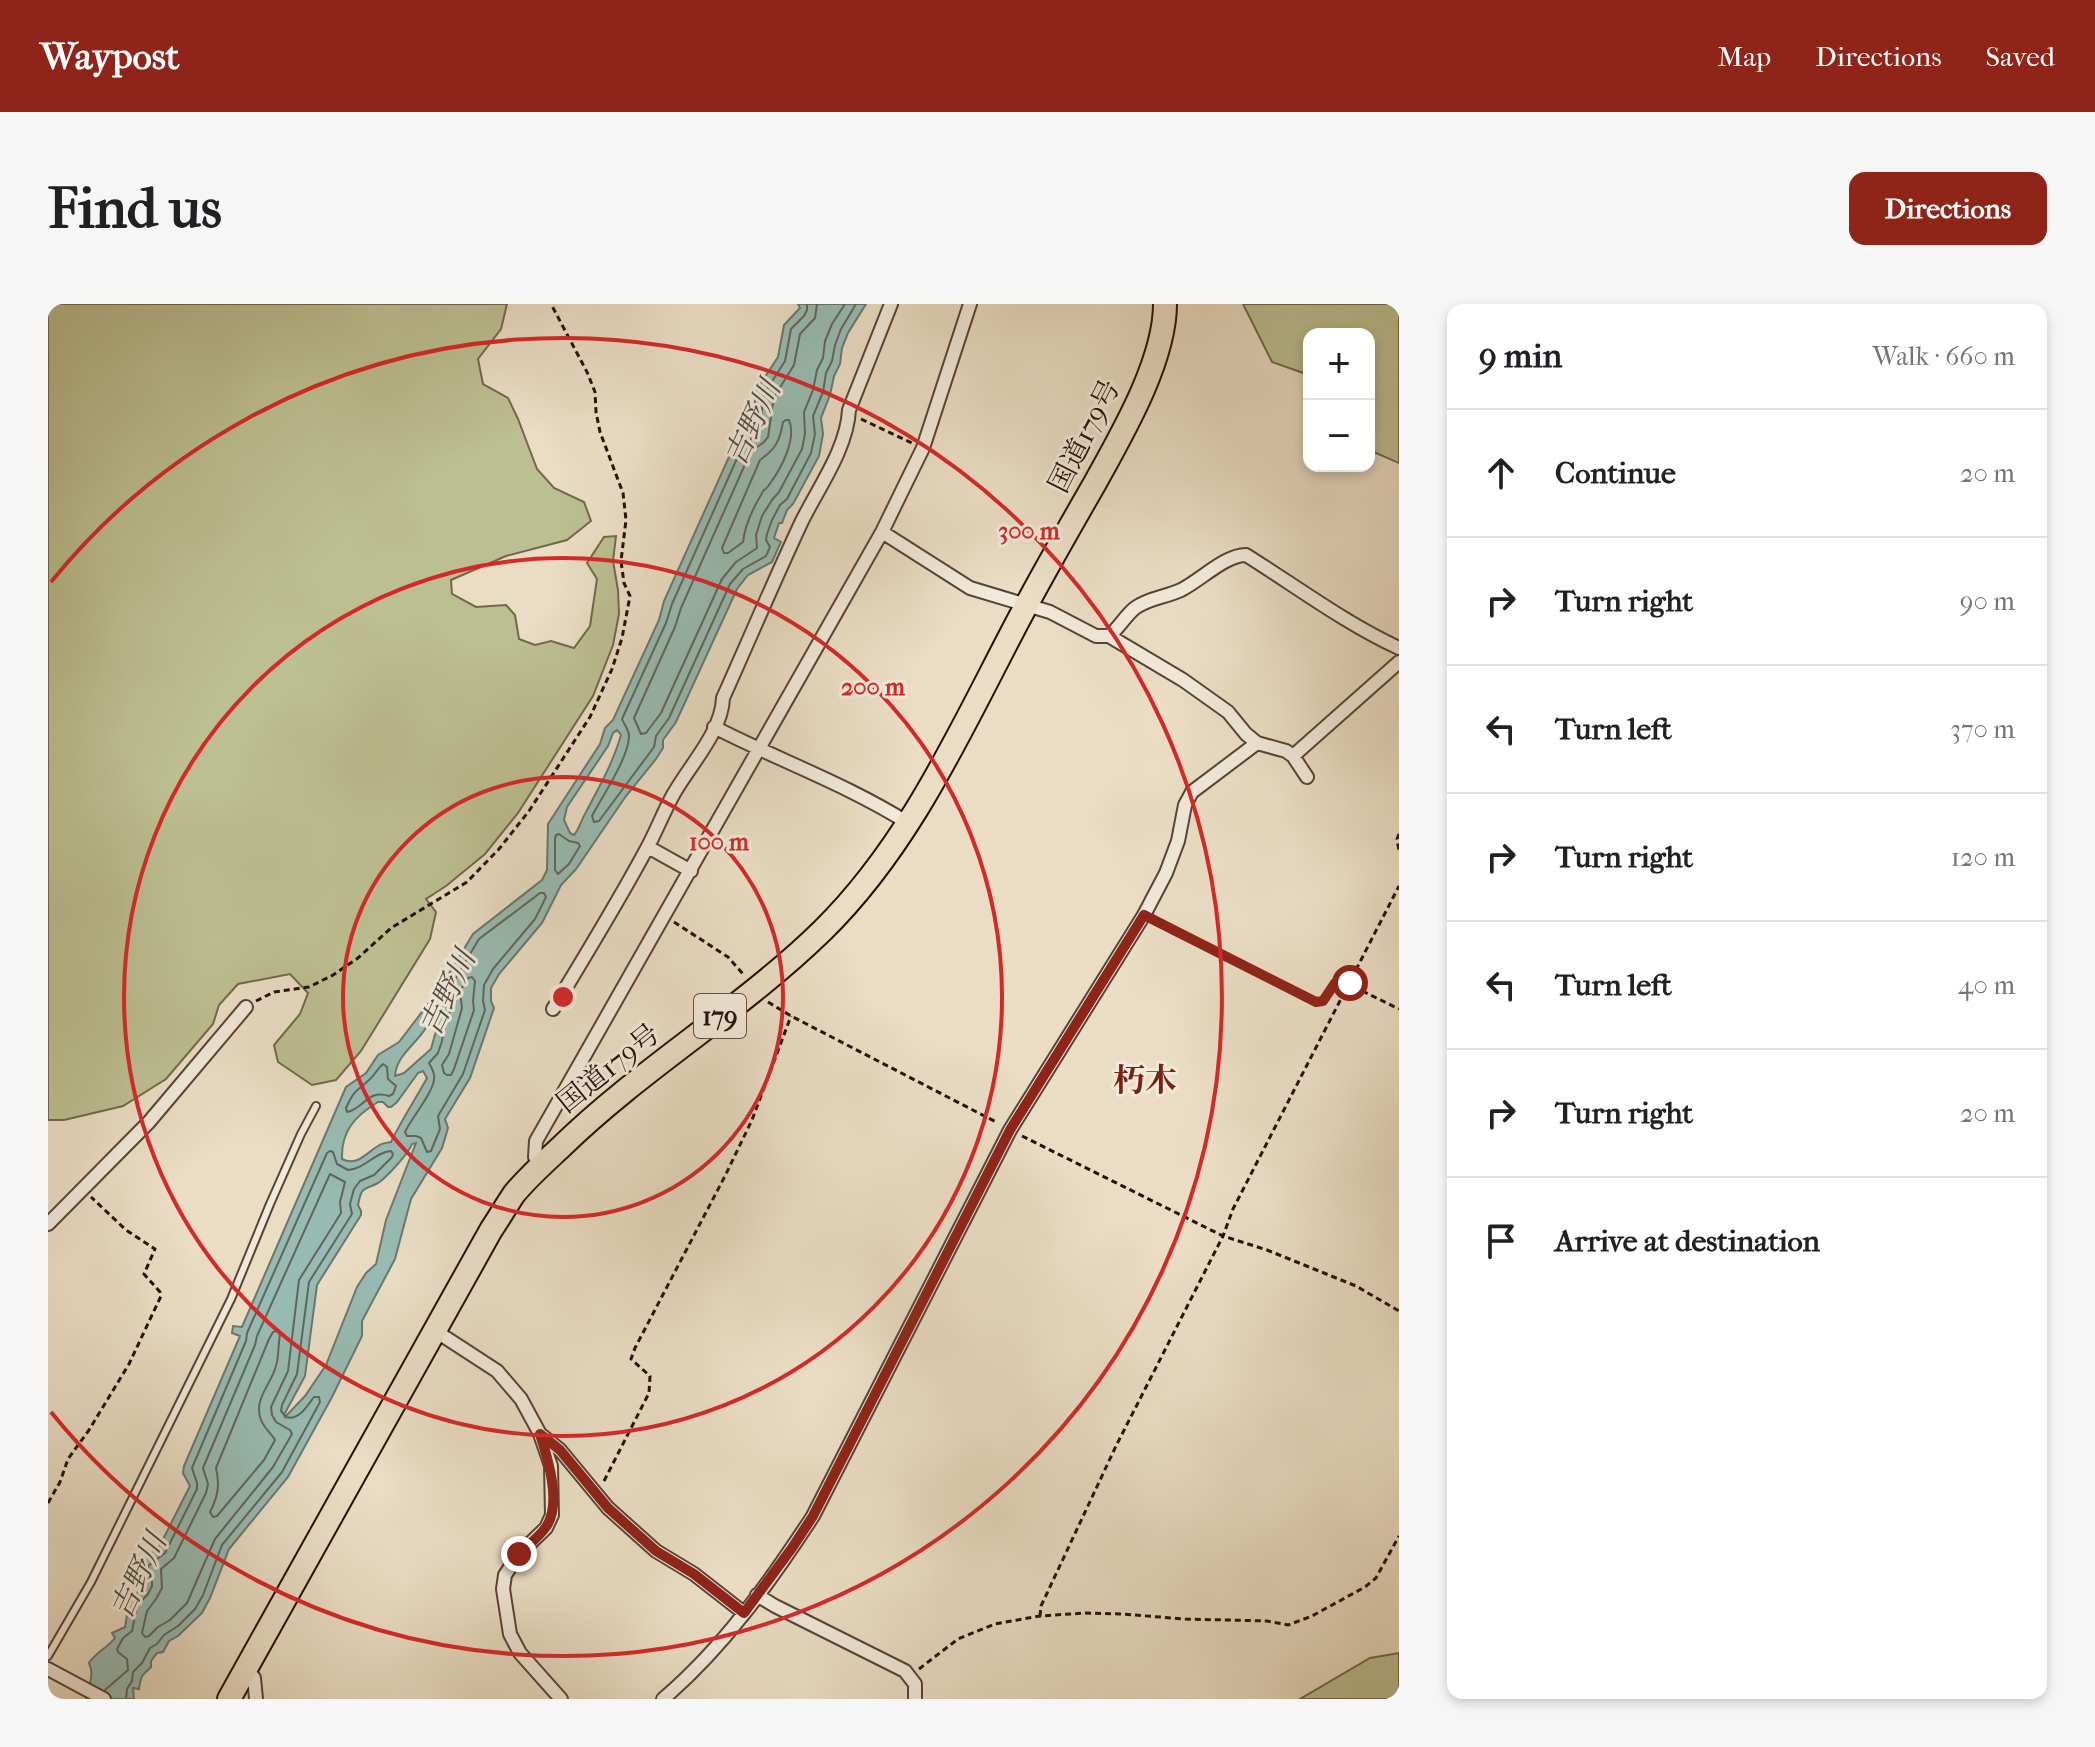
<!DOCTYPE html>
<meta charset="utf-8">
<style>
:root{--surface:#fff;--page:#f6f6f6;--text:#202124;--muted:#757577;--line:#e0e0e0;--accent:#8f2418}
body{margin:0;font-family:"IM FELL French Canon","Noto Serif JP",serif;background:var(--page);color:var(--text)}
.controls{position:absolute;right:24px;top:24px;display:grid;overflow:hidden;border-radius:16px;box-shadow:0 4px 12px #0003}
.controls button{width:72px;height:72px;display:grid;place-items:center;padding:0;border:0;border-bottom:2px solid var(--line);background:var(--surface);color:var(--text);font:40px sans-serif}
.stop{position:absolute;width:24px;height:24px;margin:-18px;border:6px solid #8f2418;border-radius:50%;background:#fff}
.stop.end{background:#8f2418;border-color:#fff;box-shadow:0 2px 8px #0008}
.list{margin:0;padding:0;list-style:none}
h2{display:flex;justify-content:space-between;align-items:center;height:104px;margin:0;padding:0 32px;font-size:34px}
h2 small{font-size:26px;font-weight:400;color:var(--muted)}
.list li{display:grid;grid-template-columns:52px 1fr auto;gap:24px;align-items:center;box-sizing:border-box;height:128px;padding:0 32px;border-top:2px solid var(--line)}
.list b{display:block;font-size:30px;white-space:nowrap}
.list em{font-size:26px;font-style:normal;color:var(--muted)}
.icon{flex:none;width:44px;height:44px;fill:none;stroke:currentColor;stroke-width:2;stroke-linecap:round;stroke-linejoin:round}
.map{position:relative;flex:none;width:1351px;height:1395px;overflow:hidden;border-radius:16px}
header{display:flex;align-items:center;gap:48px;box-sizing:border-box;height:112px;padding:0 40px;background:var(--accent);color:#fff}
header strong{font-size:38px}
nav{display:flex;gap:44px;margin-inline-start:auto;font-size:28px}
.intro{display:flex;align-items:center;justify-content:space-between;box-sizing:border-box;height:192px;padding:0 48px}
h1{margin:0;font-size:56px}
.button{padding:20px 36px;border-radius:16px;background:var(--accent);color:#fff;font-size:28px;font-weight:700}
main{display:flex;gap:48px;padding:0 48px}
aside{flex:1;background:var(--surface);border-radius:16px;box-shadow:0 4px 12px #0003}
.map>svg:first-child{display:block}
.green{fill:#bcbf91;stroke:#71684d;stroke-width:2}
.water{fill:#98bcb3;stroke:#6a776f;stroke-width:2;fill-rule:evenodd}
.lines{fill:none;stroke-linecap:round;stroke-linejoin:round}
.shore{stroke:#5f665e;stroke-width:2}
.lane-casing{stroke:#574338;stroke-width:10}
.street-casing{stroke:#574338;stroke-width:16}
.highway-casing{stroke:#261009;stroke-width:26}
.path{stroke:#261009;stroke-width:3;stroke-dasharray:6 4;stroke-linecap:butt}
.lane{stroke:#f1e9d9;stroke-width:6}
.street{stroke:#f1e9d9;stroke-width:12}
.highway{stroke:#eaddc4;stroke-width:22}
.route{stroke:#8f2418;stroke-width:10}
.ring{fill:none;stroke:#d62828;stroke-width:4}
.labels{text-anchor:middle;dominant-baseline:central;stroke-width:6;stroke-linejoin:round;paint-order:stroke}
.shield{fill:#f1e9d9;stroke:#635147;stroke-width:2}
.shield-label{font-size:26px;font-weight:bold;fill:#261009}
.street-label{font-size:28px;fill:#261009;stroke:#f1e9d9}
.water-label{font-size:30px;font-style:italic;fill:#4e4c44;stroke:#f1e9d9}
.quarter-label{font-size:32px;font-weight:bold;fill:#7a1f14;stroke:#f1e9d9}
.centre{fill:#d62828;stroke:#f1e9d9;stroke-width:4}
.ring-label{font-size:24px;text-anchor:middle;font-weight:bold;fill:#d62828;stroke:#f1e9d9;stroke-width:6;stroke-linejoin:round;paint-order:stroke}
</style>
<header>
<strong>Waypost</strong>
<nav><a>Map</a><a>Directions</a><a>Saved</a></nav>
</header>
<div class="intro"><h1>Find us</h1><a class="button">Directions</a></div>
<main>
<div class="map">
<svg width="1351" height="1395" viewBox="0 0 1351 1395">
<rect width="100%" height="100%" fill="#eaddc4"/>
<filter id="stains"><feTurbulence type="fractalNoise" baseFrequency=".0025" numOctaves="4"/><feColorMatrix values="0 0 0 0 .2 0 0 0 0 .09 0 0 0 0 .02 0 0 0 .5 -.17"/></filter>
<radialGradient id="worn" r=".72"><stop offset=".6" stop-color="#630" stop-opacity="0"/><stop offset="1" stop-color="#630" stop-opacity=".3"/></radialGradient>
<path class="green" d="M0,0H459L453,25L430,55L435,80L460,94L470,115L489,165L506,184L536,198L543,217L519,236L458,252L403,276L404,290L428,303L458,301L467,311L471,335L487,341L503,337L526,344L542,322L549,275L539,259L556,233L568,232L565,257L570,286L571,310L565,341L545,392L470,509L437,550L398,582L378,595L388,608L382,635L313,747L288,776L264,781L230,758L226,741L252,710L260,689L242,670L190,680L171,701L165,720L118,775L75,802L16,816H0Z
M1195,0H1351V159L1321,146V30H1261V71L1224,58Z
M1351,1349V1395H1252L1322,1354Z"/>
<path class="water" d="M750,0H818L800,29L794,44L792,60L786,72L782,91L773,114L775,130L771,152L745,200L739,206L734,219H731L726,234L733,238L724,258L700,271L689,285L628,418L615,436V444L608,455L578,492L528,565L513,581L494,619L451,670L443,684V697L446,704L422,774L397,815L400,824L394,844L363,895L347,955L314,1017V1032L284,1093L240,1173L181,1245L162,1294L154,1309L130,1332L121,1337L115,1348L109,1349L103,1357V1363C94,1372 93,1370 91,1385L85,1384L86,1395H38C40,1384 47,1370 41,1359C47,1349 59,1344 67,1334L64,1329L77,1323L81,1299L93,1285L96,1279L92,1267V1261L96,1253L110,1245L142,1182L135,1169L136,1162L192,1032L184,1029L185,1022L194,1023L298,783L318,769L330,751L351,738L393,683L425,630L494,576L499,566L500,520L552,440L557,424L565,416L611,316L616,297L690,133L703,126L707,102V88L730,53L736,21L752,4ZM569,426L573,431C565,459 551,483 538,508C533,516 532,524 526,531L522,529L516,516L519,503L560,442L565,429ZM397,695L383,745L356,769L347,772C348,751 370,739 379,722C385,712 386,701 397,695ZM375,767L379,774C367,796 354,815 343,838C338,839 334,839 330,842C318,849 309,863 294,855C293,827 307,812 330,798H335L340,803H343L349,798L370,769ZM368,839L338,916L328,960L318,969L309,983L278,1061L257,1092L237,1113L236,1111L257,1072L269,981L313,911V907L310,901C314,881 315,887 330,879C338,874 361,849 364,840Z"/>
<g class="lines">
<path class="shore" d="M759,0V6L756,12L743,25L737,57L716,90L711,129L695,141L624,300L618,319L574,415C576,420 581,426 581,432C581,453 554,493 544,512L546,518L551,517L606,443L608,432L621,414L682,280L695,265L718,252L722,243L718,236L719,230L724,216L732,201L739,195L763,149L767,130L765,112L775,88L778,69L784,57L787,41L793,25L808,0
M769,0L767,14L752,30L746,61L726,93L720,133L715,139L703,147L633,304L627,323L586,414L593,430L598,429L613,409L674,275L688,258L709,244L708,231L714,212L724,196L731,188L754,145L757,130L756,108L765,86L769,66L775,54L777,37L784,20L797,0
M738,116H741C749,135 733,165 721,181C714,191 719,180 713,191C704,206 697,221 695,238L680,249H676L674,244L712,156C728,145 732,136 735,118Z
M511,530L521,537L530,539L532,542L521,560L510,570L507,566V535L508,531Z
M492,589H496L498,593L487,615L445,665L436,681L435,697L437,706L415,770L390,812L392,825L383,847L379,848L373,834L368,832H359L357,828C363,814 389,785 386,771C386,768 382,761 381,759L390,749L394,737L395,730L404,700L400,687L431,635Z
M424,673L427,677L425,697L426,706L406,765L403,771H399L396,769L394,761L401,750L414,704L412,687L420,674Z
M335,760L339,763L340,775L348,782L345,790L341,792C319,785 316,805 299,808L298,804C306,786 308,788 321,776C327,771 329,765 335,760Z
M282,870L297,878L292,898L293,909L251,976L240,1067L223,1103L224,1111L228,1118L242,1126L244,1130L225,1163L167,1235L139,1299L122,1316L110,1323L101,1332L97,1333L94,1329L99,1307L108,1295L114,1284L113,1265L126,1254L158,1189L160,1180L155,1164L207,1041L209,1032Z
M229,1027L232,1031C230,1041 231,1052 228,1062C223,1081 205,1095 213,1116C216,1124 223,1129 227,1136L216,1156L169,1212L165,1213L162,1208C170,1192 172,1182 168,1164L221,1035L225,1028Z
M57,1386L80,1366L79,1355L70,1348L69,1345L75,1334L84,1327L89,1302L100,1290L104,1282V1272L100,1262L117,1249L149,1185V1179L144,1164L198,1037L199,1029L279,849L282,847L285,848L289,860L300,866C317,865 327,848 343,847L345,850L344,853L326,871L312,877L306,885L302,900L304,910L261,978L249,1070L234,1101L233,1107L238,1113C251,1117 259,1102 266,1093H271L272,1098L234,1168L174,1241L155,1291L147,1305L130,1322L116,1331L109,1340L102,1344L94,1359L85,1368L84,1377L79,1385L78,1395"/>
<defs>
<path id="lane" d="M0,1352L43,1278L183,995L222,900L253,830L268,802"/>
<path id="street" d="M834,228L922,284L1002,308L1048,332H1061C1071,324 1077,312 1087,304C1100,294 1118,293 1133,286C1153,276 1177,251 1198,251C1246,281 1300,321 1351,344
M1061,332L1135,376L1180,408L1198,430L1209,439L1238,447L1245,452L1259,473
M666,423C730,456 800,481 860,519
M1245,452L1351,358
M600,543L643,567
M505,705C537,652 569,600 598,546C608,528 615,509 625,491C641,462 674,428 675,394C701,336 726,277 753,219C770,184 799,145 801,106L843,0
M492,863L487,853L488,837L834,228L875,144L922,0
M0,920L101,818L198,703
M386,1026L449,1067L473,1095L492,1130L503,1162L504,1211L498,1224L471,1250L457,1271L455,1285L462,1330L472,1349L513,1395
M492,1130L512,1146L560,1204L608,1247L646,1270L696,1309
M709,1291L727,1302L857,1367L867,1380V1395
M198,1363L206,1374L208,1395
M0,1365L56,1395
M615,1395C675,1344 722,1278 765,1212L962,826L1096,611L1118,569L1130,537L1137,501L1144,488L1209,439"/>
<path id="highway" d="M181,1395L443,926C451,914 458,902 466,890C480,873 497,858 513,843C594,764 693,706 774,627C867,536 918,413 979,300C1001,259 1024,219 1047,179C1074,130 1117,57 1117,0"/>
</defs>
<use href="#lane" class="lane-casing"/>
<use href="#street" class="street-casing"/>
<use href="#highway" class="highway-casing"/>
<path class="path" d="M813,115L864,139
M1351,530L1349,535L1351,547
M1107,616L1268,698L1275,697L1287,679L1292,676L1351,705
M626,618L680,653L696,671
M208,697L226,688L261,683L285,671L310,654L343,624L419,578L451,545L481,507L542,413L564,365L574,334L582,292L576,279L573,257L578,216L575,189L552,128L548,108L547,88L539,68L503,0
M720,698L743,712L950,819
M974,832L1175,932L1219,946L1308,982L1351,1007
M556,1177L601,1089L602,1072L583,1055L587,1044L677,872L704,816L743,712
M0,1199L12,1178L20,1155L41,1126L81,1060L113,992L112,988L96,970L107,945L78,926L43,893
M992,1312L993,1302L1068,1142L1175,932L1185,905L1351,582
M871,1365L910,1335L947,1320L992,1312L1037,1309L1073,1310L1137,1315L1219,1317L1240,1321L1264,1312L1317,1283L1328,1274L1351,1232"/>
<use href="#lane" class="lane"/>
<use href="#street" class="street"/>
<use href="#highway" class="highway"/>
</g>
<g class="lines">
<path class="route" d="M471,1250C479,1242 491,1233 498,1223C514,1200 500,1155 492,1130L512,1146L560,1204L608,1247L646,1270L696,1309L744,1244L765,1212L962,826L1096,611L1268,698L1275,697L1287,679L1292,676L1302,679"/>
</g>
<g class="ring">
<circle cx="515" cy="693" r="220"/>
<circle cx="515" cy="693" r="439"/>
<path d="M3 278A659 659 0 1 1 3 1108"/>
</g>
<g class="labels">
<rect class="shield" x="646" y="690" width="52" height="44" rx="6"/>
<g class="shield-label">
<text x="672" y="712">179</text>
</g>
<g class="street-label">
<text transform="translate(1036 132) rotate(-63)">国道179号</text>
<text transform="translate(560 764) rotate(-39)">国道179号</text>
</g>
<g class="water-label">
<text transform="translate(705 119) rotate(-65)">吉野川</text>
<text transform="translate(400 689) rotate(-65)">吉野川</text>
<text transform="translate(91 1272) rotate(-65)">吉野川</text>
</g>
<g class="quarter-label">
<text x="1097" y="776">朽木</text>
</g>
</g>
<circle cx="515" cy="693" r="12" class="centre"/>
<g class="ring-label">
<text x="981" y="235">300 m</text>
<text x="825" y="391">200 m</text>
<text x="671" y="546">100 m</text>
</g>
<rect width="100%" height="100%" filter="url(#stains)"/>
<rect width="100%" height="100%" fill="url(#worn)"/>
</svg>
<div class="controls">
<button>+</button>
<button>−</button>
</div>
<div class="stop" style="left:1302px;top:679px"></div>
<div class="stop end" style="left:471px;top:1250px"></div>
</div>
<aside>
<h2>9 min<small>Walk · 660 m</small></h2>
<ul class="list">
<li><svg class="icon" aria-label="ahead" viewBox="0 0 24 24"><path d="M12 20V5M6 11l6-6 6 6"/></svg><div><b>Continue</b></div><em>20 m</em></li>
<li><svg class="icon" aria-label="right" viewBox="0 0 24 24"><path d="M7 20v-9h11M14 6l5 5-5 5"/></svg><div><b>Turn right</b></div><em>90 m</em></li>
<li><svg class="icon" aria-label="left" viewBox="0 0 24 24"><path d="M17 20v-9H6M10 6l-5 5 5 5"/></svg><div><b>Turn left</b></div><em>370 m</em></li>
<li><svg class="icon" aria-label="right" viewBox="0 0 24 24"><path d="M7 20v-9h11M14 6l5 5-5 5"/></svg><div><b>Turn right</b></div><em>120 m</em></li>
<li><svg class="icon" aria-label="left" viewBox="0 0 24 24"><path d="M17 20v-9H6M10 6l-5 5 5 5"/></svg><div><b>Turn left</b></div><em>40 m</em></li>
<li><svg class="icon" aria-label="right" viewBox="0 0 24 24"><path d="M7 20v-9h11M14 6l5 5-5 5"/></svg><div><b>Turn right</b></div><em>20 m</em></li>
<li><svg class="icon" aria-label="arrive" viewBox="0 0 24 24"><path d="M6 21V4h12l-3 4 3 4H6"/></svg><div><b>Arrive at destination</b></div></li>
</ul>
</aside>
</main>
